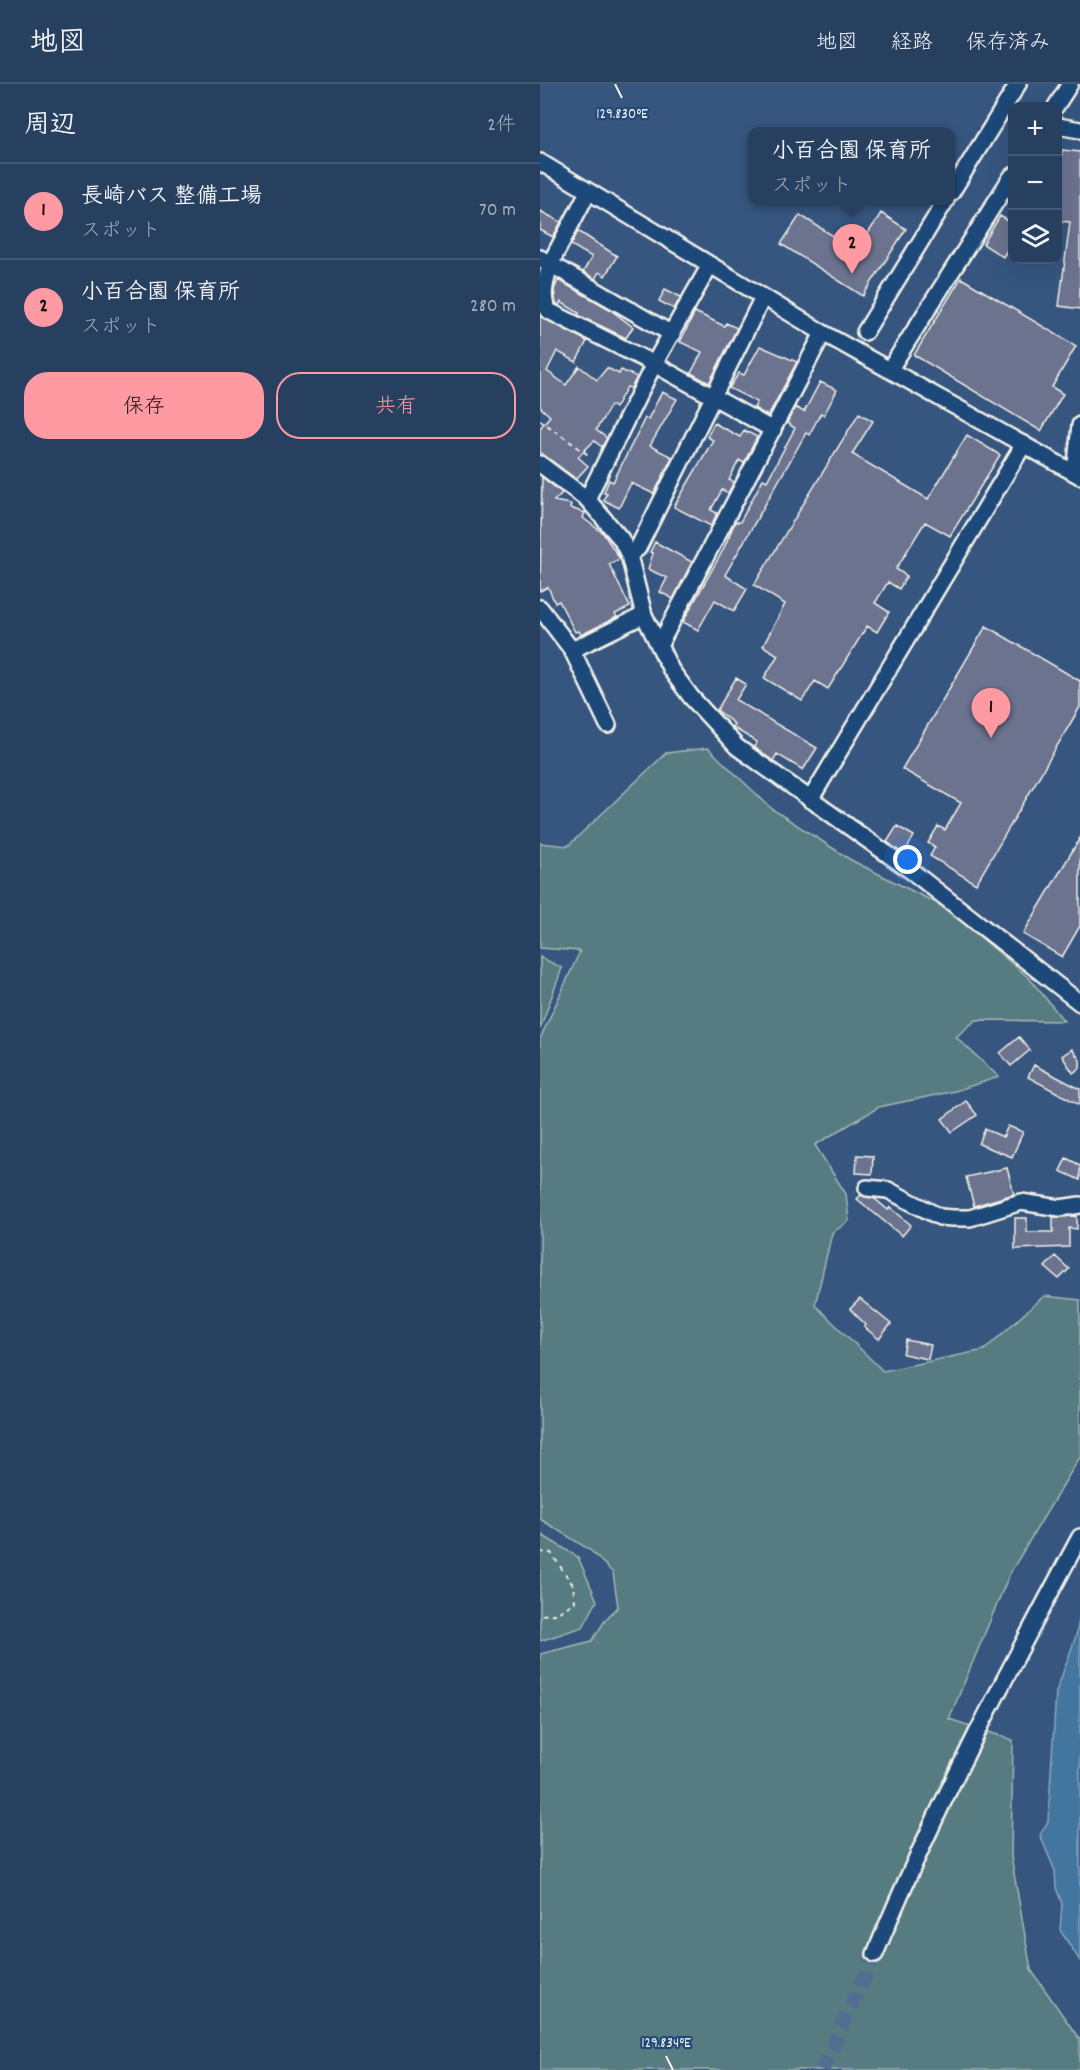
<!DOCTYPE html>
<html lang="ja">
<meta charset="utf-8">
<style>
:root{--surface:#284060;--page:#304766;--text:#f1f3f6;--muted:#a5afbd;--line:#445975;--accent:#ff9aa2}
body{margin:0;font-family:Dekko,"Klee One",sans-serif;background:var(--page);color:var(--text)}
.controls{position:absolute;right:18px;top:18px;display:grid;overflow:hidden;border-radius:12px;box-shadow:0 6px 24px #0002}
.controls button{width:54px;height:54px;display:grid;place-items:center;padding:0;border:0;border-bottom:2px solid var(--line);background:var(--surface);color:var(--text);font:30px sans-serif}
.you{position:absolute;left:368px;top:776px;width:21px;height:21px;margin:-15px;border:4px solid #fff;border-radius:50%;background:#1a73e8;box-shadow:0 0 0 9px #1a73e833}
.badge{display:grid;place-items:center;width:39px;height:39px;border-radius:50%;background:var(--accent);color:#111;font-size:20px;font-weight:700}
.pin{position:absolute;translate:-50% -50px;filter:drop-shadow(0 2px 3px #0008)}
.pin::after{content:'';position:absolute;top:32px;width:21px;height:18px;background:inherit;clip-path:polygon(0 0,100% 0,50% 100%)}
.popup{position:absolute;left:208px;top:43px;width:207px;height:78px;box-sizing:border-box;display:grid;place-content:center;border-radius:12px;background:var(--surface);filter:drop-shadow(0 2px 4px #0005);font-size:20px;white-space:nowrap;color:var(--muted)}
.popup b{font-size:22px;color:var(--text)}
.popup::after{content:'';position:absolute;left:50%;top:100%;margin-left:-12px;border:12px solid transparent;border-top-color:var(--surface)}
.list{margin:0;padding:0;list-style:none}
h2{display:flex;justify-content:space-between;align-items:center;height:78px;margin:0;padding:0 24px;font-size:26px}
h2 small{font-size:20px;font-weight:400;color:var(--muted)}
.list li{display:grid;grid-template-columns:39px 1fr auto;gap:18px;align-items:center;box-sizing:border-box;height:96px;padding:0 24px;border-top:2px solid var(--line)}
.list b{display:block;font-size:22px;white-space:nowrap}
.list p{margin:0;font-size:20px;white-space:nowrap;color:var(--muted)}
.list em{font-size:20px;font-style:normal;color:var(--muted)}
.actions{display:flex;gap:12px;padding:18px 24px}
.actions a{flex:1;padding:14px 0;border:2px solid var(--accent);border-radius:24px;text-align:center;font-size:21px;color:var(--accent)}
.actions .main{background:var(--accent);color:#111}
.icon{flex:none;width:33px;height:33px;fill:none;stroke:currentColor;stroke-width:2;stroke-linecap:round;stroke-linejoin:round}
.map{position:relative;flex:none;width:540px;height:1986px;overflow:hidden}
header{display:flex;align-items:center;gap:36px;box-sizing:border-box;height:84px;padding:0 30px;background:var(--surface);border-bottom:2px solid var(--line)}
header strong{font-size:28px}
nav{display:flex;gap:33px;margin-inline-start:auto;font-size:21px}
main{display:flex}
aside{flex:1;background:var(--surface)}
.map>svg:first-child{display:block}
.green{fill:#577c81;stroke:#a6b6b4;stroke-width:1.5}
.water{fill:#42769f;stroke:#89a7bc;stroke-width:1.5}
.building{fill:#6c738f;stroke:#f4f1e8;stroke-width:1.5}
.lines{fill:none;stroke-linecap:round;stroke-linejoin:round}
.minor-tunnel{stroke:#526d90;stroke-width:15;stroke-dasharray:15 8;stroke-linecap:butt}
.minor-casing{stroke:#f4f1e8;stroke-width:20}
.path{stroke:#f4f1e8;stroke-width:2;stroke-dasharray:4.5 4.5;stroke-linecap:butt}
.minor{stroke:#1f4a7a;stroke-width:15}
.ticks{fill:none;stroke:#f4f1e8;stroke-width:2}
.ticks-label{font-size:15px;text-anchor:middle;fill:#f4f1e8;stroke:#1f4a7a;stroke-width:4.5;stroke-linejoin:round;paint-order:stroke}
</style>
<header>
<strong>地図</strong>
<nav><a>地図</a><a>経路</a><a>保存済み</a></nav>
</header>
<main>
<aside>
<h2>周辺<small>2件</small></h2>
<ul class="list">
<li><span class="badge">1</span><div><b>長崎バス 整備工場</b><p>スポット</p></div><em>70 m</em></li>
<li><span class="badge">2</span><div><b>小百合園 保育所</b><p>スポット</p></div><em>280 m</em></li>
</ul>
<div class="actions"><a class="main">保存</a><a>共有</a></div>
</aside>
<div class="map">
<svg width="540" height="1986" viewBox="0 0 540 1986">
<rect width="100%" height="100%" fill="#365680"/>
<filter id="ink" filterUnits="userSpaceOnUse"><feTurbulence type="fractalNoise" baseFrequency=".0167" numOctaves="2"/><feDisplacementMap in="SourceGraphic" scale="12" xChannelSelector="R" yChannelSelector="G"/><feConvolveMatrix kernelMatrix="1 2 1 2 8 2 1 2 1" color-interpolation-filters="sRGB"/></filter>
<g filter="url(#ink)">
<path class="green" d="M168,664L232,725L311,776L406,824L490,895L524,937L436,936L416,953L459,993L415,1007L339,1023L275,1061L306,1110L309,1137L292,1149L275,1221L343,1287L444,1266L504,1212L540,1216V1373L470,1489L409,1635L473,1656L471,1772L491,1886L540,1956V1986H0V1570L52,1557L66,1535L78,1523L73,1489L50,1466L0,1435V955L40,867L0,864V759L28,762L126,669Z
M0,873L22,884L0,945Z
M0,1450L38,1473L57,1517L43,1543L0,1557Z"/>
<path class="water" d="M540,1531V1877L520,1846L522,1820L516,1803L515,1787L500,1751L508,1737L516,1608L536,1552Z"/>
<path class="building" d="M522,66L540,68V225L519,222L530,138L518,137V97Z
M0,127L21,138L13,153L0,146Z
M341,129L366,145L323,212L241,160L260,131L317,167Z
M460,132L472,139V158L463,173L443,160Z
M38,147L77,172L65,192L59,188L55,195L43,188L52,173L31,161Z
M421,194L536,262L512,303L523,310L501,347L374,271Z
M18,196L68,224L93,243L86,254L38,231L39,229L21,218L19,221L16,220L14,206Z
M125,205L141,213L134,225L119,217Z
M155,228L184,242L186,239L197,244L169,299L151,289L162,268L140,258Z
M0,232L47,257L36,278L17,267L7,287L26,301L39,282L57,296L67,284L79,290L81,286L97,293L91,304L87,303L75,324L71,321L56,346L67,354L62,363L54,357L38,373L48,382L36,395L0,368V344L10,332L0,323Z
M220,262L257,278L228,332L214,324L217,318L189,304L199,289L204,291Z
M280,298L297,306L284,331L281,329L269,351L266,349L185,491L207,505L194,527L175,516L158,546L143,538L183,466L195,438H200L223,395L227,397L255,344L247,339L255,323L264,328Z
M122,308L137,315L110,362L132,373L114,410L91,399L79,424L63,416L67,409L64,408L69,396L73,398L105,334L108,335Z
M319,329L333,337L312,370L388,415L427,351L460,371L410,452L385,438L356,485L367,492L359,505L348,498L335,519L349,528L337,548L327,542L288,605L275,597L262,617L224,594L238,571L223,562L245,520L214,501Z
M174,339L200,353L204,346L217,353L204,379L199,376L189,396L194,398L188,409L182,406L171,426L177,429L171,442L134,423L173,356L167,353Z
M2,393L22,409L14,417L31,420L30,424L45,429L43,434L63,449L80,475L69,480L90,523L75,530L77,533L41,551L39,547L35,548L19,517L15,519L8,503L0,507Z
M115,458L152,478L133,515L120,508L127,494L108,485L113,469L110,468Z
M446,542L540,597V623L436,800L390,772L395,763L388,759L398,742L405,746L421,719L362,685Z
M196,594L206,600L196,616L277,664L263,686L237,670L233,677L214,663L217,658L192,643L194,640L177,626Z
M357,742L374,752L364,770L347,758Z
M540,754V842L522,873L483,850Z
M479,953L490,966L471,982L460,969Z
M532,965L540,976V984L533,989L522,972Z
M494,981L540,1005V1021L488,993Z
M426,1017L437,1031L412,1048L402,1035Z
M468,1042L483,1048L472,1073L439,1060L445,1045L463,1053Z
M317,1071L333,1072L332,1090L316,1089Z
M526,1074L540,1081V1096L520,1087Z
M467,1084L474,1110L434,1122L426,1093Z
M321,1111L335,1115L348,1126L350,1123L371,1141L362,1152L317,1115Z
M537,1132V1145L529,1144V1163L475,1165V1134H487V1148H513V1133Z
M515,1172L529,1185L519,1195L505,1183Z
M320,1215L351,1240L339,1255L324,1243L326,1241L310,1225Z
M366,1256L391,1261L388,1275L363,1270Z"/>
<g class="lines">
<path class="minor-tunnel" d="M282,1986L335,1870"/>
<defs>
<path id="minor" d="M516,22L530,0
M518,42L540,46
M0,78L283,249L540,392
M411,109L478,0
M0,174L10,180L48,108
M325,248L406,116
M132,250L10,180C6,196 0,216 9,227L114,280L233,346
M350,285L472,92
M0,380L47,415L81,455L89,471L104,531L131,586L151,613L197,663L374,789L540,919
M535,389L540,341
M47,415L114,280L170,181
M89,471L98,464L223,213
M0,524L32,566L68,641
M119,562L283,249
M32,566L104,531
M270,716L484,360
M327,1104L348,1106L400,1133L413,1134H430L481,1118L520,1124L540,1121
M335,1870C394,1726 467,1589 540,1453"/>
</defs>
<use href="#minor" class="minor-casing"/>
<path class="path" d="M0,336L51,373
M0,1468L11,1469L33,1501L35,1518L16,1530L0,1531"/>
<use href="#minor" class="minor"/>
</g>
</g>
<path class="ticks" d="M75,0L82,14M126,1972L133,1986"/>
<g class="ticks-label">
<text x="82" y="34">129.830°E</text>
<text x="126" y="1963">129.834°E</text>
</g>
</svg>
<div class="controls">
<button>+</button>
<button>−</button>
<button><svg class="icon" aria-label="layers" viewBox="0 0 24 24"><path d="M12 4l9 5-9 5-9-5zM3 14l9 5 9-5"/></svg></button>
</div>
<div class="you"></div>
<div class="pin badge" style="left:451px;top:654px">1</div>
<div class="pin badge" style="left:312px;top:190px">2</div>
<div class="popup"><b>小百合園 保育所</b>スポット</div>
</div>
</main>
